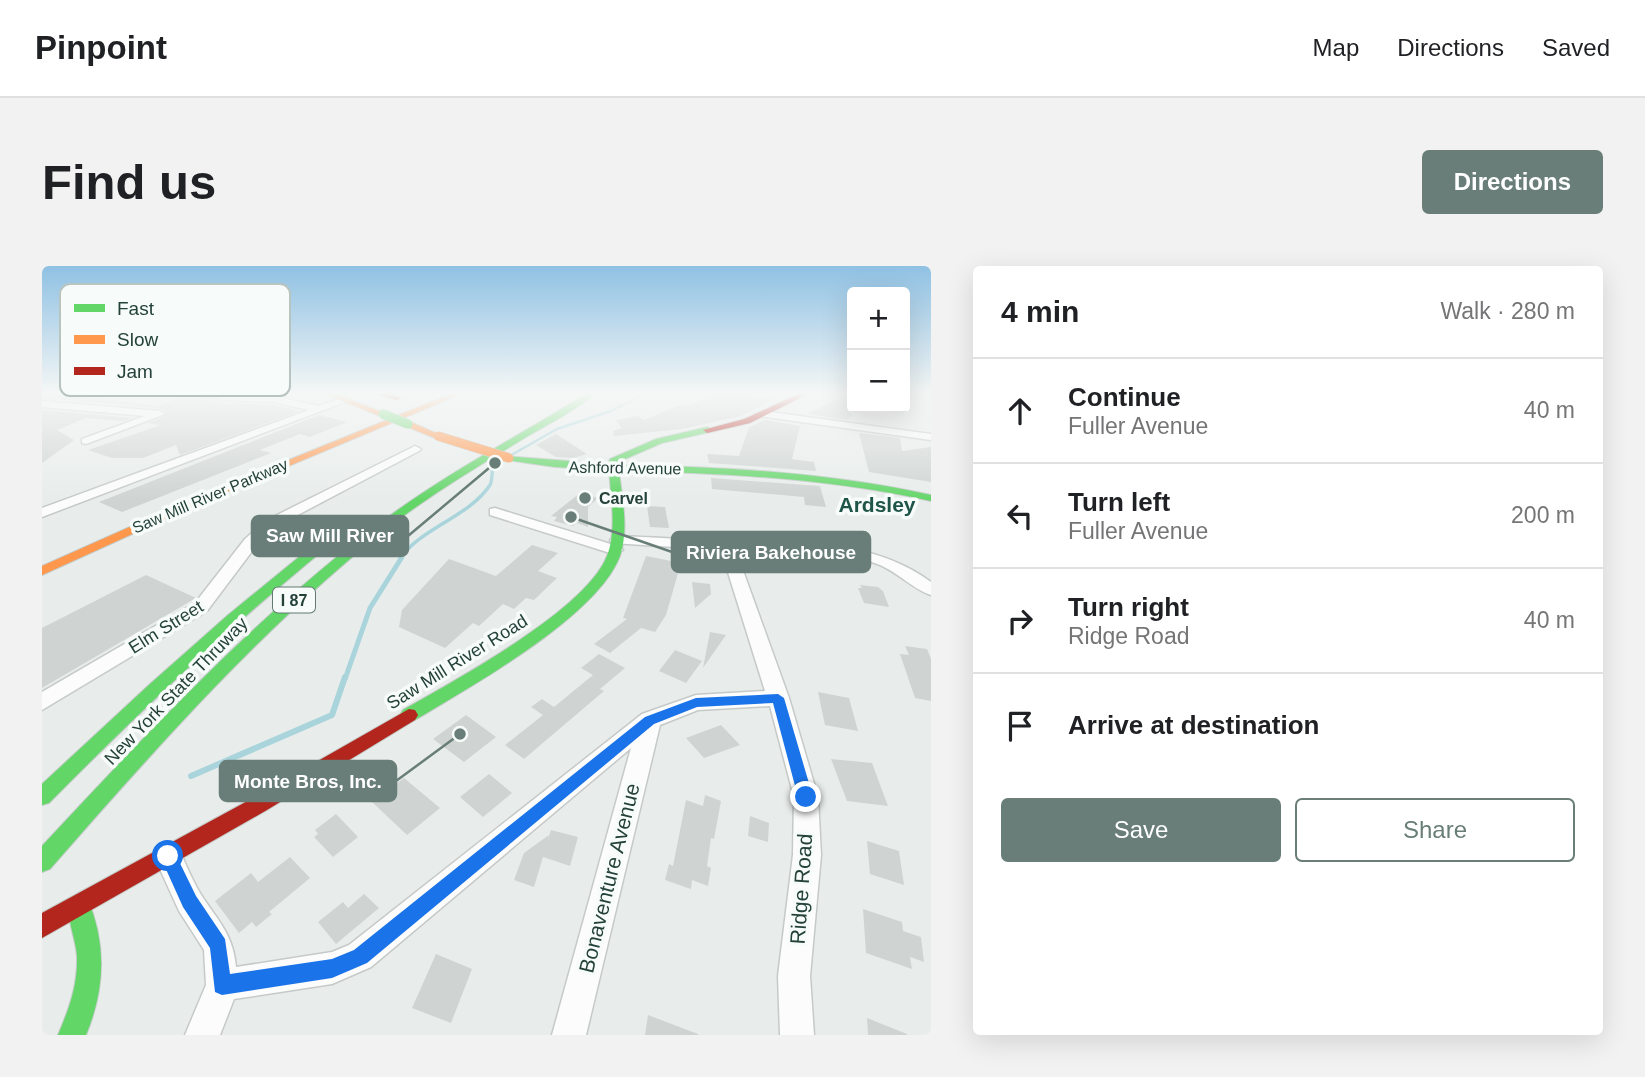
<!DOCTYPE html>
<meta charset="utf-8">
<style>
:root{--surface:#fff;--page:#f2f2f2;--text:#202124;--muted:#757577;--line:#e0e0e0;--accent:#697e78}
body{margin:0;font-family:Helvetica,sans-serif;background:var(--page);color:var(--text)}
.controls{position:absolute;right:21px;top:21px;display:grid;overflow:hidden;border-radius:7px;box-shadow:0 7px 28px #0002}
.controls button{width:63px;height:63px;display:grid;place-items:center;padding:0;border:0;border-bottom:2px solid var(--line);background:var(--surface);color:var(--text);font:35px sans-serif}
.stop{position:absolute;width:21px;height:21px;margin:-16px;border:5px solid #1a73e8;border-radius:50%;background:#fff}
.stop.end{background:#1a73e8;border-color:#fff;box-shadow:0 2px 7px #0008}
.list{margin:0;padding:0;list-style:none}
h2{display:flex;justify-content:space-between;align-items:center;height:91px;margin:0;padding:0 28px;font-size:30px}
h2 small{font-size:23px;font-weight:400;color:var(--muted)}
.list li{display:grid;grid-template-columns:46px 1fr auto;gap:21px;align-items:center;box-sizing:border-box;height:105px;padding:0 28px;border-top:2px solid var(--line)}
.list b{display:block;font-size:26px;white-space:nowrap}
.list p{margin:0;font-size:23px;white-space:nowrap;color:var(--muted)}
.list em{font-size:23px;font-style:normal;color:var(--muted)}
.actions{display:flex;gap:14px;padding:21px 28px}
.actions a{flex:1;padding:16px 0;border:2px solid var(--accent);border-radius:7px;text-align:center;font-size:24px;color:var(--accent)}
.actions .main{background:var(--accent);color:#fff}
.icon{flex:none;width:38px;height:38px;fill:none;stroke:currentColor;stroke-width:2;stroke-linecap:round;stroke-linejoin:round}
.map{position:relative;flex:none;width:889px;height:769px;overflow:hidden;border-radius:7px}
header{display:flex;align-items:center;gap:42px;box-sizing:border-box;height:98px;padding:0 35px;background:var(--surface);border-bottom:2px solid var(--line)}
header strong{font-size:33px}
nav{display:flex;gap:38px;margin-inline-start:auto;font-size:24px}
.intro{display:flex;align-items:center;justify-content:space-between;box-sizing:border-box;height:168px;padding:0 42px}
h1{margin:0;font-size:49px}
.button{padding:18px 32px;border-radius:7px;background:var(--accent);color:#fff;font-size:24px;font-weight:700}
main{display:flex;gap:42px;padding:0 42px}
aside{flex:1;background:var(--surface);border-radius:7px;box-shadow:0 7px 28px #0002}
.map>svg:first-child{display:block}
.lines{fill:none;stroke-linecap:round;stroke-linejoin:round}
.stream-far3{stroke:#a9d4db;stroke-width:2.5}
.stream-far2{stroke:#a9d4db;stroke-width:3.5}
.stream-far1{stroke:#a9d4db;stroke-width:5}
.stream{stroke:#a9d4db;stroke-width:6}
.building{fill:#cfd4d2}
.street-casing{stroke:#c5cac8;stroke-width:3}
.fast-casing{stroke:#c3cbc8;stroke-width:2}
.slow-casing{stroke:#c3cbc8;stroke-width:2}
.jam-casing{stroke:#c3cbc8;stroke-width:2}
.street{fill:#fcfcfc;fill-rule:evenodd}
.fast{fill:#63d668;fill-rule:evenodd}
.slow{fill:#ff974d;fill-rule:evenodd}
.jam{fill:#b3261e;fill-rule:evenodd}
.fast-bridge-casing{stroke:#c3cbc8;stroke-width:10;stroke-linecap:butt}
.slow-bridge-casing{stroke:#c3cbc8;stroke-width:10;stroke-linecap:butt}
.fast-bridge{stroke:#63d668;stroke-width:9}
.slow-bridge{stroke:#ff974d;stroke-width:9}
.route{fill:#1a73e8}
.poi-dot{fill:#697e78;stroke:#f7fbf9;stroke-width:2.5}
.labels{text-anchor:middle;dominant-baseline:central;stroke-width:7;stroke-linejoin:round;paint-order:stroke}
.far-street-label{font-size:16px;fill:#24423a;stroke:#f7fbf9}
.far-poi-label{font-size:16px;font-weight:bold;fill:#24423a;stroke:#f7fbf9;text-anchor:start}
.shield{fill:#f7fbf9;stroke:#637a73;stroke-width:2}
.shield-label{font-size:16px;font-weight:bold;fill:#24423a}
.street-label{font-size:18px;fill:#24423a;stroke:#f7fbf9}
.far-district-label{font-size:21px;font-weight:bold;fill:#1f5548;stroke:#f7fbf9}
.near-street-label{font-size:21px;fill:#24423a;stroke:#f7fbf9}
.key{fill:#f7fbf9;stroke:#b8c4c0;stroke-width:2}
.key-label{font-size:19px;fill:#24423a}
.leader{fill:none;stroke:#697e78;stroke-width:2.5}
.callout-dot{fill:#697e78;stroke:#f7fbf9;stroke-width:2.5}
.callout{fill:#697e78;stroke:#697e78;stroke-width:2.5}
.callout-label{font-size:19px;text-anchor:middle;font-weight:bold;fill:#fff}
</style>
<header>
<strong>Pinpoint</strong>
<nav><a>Map</a><a>Directions</a><a>Saved</a></nav>
</header>
<div class="intro"><h1>Find us</h1><a class="button">Directions</a></div>
<main>
<div class="map">
<svg width="889" height="769" viewBox="0 0 889 769">
<rect width="100%" height="100%" fill="#e8edeb"/>
<g class="lines">
<path class="stream-far3" d="M450,200L515,163L569,145L602,128"/>
<path class="stream-far2" d="M358,293C377,263 427,251 448,219C451,214 449,204 452,198"/>
<path class="stream-far1" d="M303,413L328,342L360,291"/>
<path class="stream" d="M149,510L290,449L303,411"/>
</g>
<path class="building" d="M0,128H55L48,131L114,140L141,131L152,133L154,128L180,137L231,139L258,145L138,189L134,179L101,192H70L46,184L119,159L106,157L124,150V146L118,142L0,132Z
M678,128L732,133L699,150L640,163L572,170L571,165L580,162L574,154L596,150L602,154L641,138L647,139Z
M801,130L810,132V150L805,154L765,148Z
M0,144L91,152L81,155L44,152L15,164L32,174L0,197Z
M277,149L305,156L268,171L258,168L218,184L229,187L80,246L57,236Z
M723,154L758,160L750,193L772,196L774,205L667,197L665,188L697,190L707,161Z
M817,167L858,172L860,185L889,181V216L827,206Z
M514,168L545,188L531,192L514,191L494,179Z
M669,212L778,220L784,241L763,239L762,231L670,223Z
M538,227L556,232L546,241V261L535,257L531,260L512,255L515,251L509,250Z
M605,240L623,241L627,262L608,261Z
M490,279L516,287L496,305L515,312L492,334L484,332L472,343L461,338L437,360L431,357L403,382L357,361L360,344L407,293L454,310Z
M604,290L639,297L624,349L613,366L599,362L568,387L552,378L585,353L581,352Z
M104,309L154,332L0,422V362Z
M650,316L668,318L669,328L653,342Z
M818,319L836,321L841,325L847,341L822,337L816,322H820Z
M668,366L684,369L661,402Z
M863,380L885,383L889,393V435L873,432L858,388L867,389Z
M633,384L660,395L644,417L617,405Z
M557,388L583,402L558,423L562,425L482,493L463,479L501,449L489,441L500,433L512,441L551,409L539,402Z
M776,426L807,432L816,465L783,459Z
M424,449L454,471L422,496L391,473Z
M679,459L698,479L662,492L644,472Z
M789,493L830,497L846,540L805,535Z
M447,508L470,527L441,551L418,531Z
M362,512L398,542L365,569L330,536Z
M663,529L679,535L672,573L669,572L665,600L669,602L666,620L650,614L649,623L623,614L627,598L631,600L644,534L661,540Z
M294,548L316,571L291,591L272,571L276,568L273,564Z
M708,550L727,557L726,576L706,570Z
M509,564L536,571L528,600L501,591L492,621L472,614L482,587L507,569L505,577Z
M825,575L857,585L862,619L828,608Z
M248,591L268,612L227,646L230,648L214,661L210,656L197,667L173,635L209,607L216,616Z
M322,628L337,642L294,678L276,656L301,636L306,642Z
M821,643L860,656L861,665L879,671L882,696L868,691L870,703L824,687Z
M394,688L430,703L409,757L370,742Z
M606,749L656,768V769H603Z
M825,752L865,768V769H826Z"/>
<g class="lines">
<defs>
<path id="street" d="M157,128L231,130L277,140L303,131L308,134L0,251V242L267,144L231,136L181,134Z
M0,135L118,145L123,148L44,178L40,177V173L103,150L0,141Z
M721,145L889,168V174L717,150L716,148Z
M373,180L379,183L377,185L233,261L214,280L165,345L0,444V426L153,337L203,273L223,255Z
M453,242L578,281L581,284L573,289L568,287L448,249V243Z
M575,270C611,271 647,274 682,275C754,278 828,271 889,316V329C874,325 855,306 838,299C794,281 741,285 694,285L747,432L776,531L779,589L768,710L772,769H738L736,710L751,589L752,531L728,440L656,444L618,459L544,769H510L589,482L329,701L290,718L192,733L178,769H143L164,719L162,684L137,645L112,590L116,581L126,578L136,581C143,596 149,612 158,627C175,654 191,667 194,701L290,686L307,679L600,448L654,429L723,425L679,284L570,277L568,274Z"/>
<path id="fast" d="M544,128H553C533,145 508,157 486,170C440,198 394,225 352,257C223,358 115,481 8,603L0,606V580C108,464 218,346 346,251C409,205 478,169 544,128Z
M665,161L668,162V166L620,177L576,196V199C682,201 785,206 889,229V235C785,212 683,207 577,205C580,232 587,264 578,290C555,351 429,420 373,454H361L358,449L361,444C412,415 544,344 565,290C575,264 569,232 567,204L513,201L464,194V190L566,198L568,193L614,173Z
M314,250L320,253L318,255C207,342 106,437 7,537L0,539V518L108,418L186,349L268,282Z
M37,628L45,632C65,678 63,723 44,769H16C27,743 36,719 35,690C34,672 22,648 29,632Z"/>
<path id="slow" d="M283,128H293L345,148L338,150Z
M409,128H419L163,235L0,309V300L155,231Z
M363,156H369L400,170L393,172L363,160Z"/>
<path id="jam" d="M334,128H346L359,132L355,134Z
M757,128H766L708,157L665,167L661,164L702,153Z
M367,443L373,444L376,449L373,454L225,544L0,672V647L211,532Z"/>
</defs>
<use href="#street" class="street-casing"/>
<use href="#fast" class="fast-casing"/>
<use href="#slow" class="slow-casing"/>
<use href="#jam" class="jam-casing"/>
<use href="#street" class="street"/>
<use href="#fast" class="fast"/>
<use href="#slow" class="slow"/>
<use href="#jam" class="jam"/>
<defs>
<path id="fast-bridge" d="M341,148L366,158"/>
<path id="slow-bridge" d="M396,170L467,192"/>
</defs>
<use href="#fast-bridge" class="fast-bridge-casing"/>
<use href="#slow-bridge" class="slow-bridge-casing"/>
<use href="#fast-bridge" class="fast-bridge"/>
<use href="#slow-bridge" class="slow-bridge"/>
</g>
<linearGradient id="sky" x2="0" y2="1"><stop stop-color="#8fc1e3"/><stop offset="0.54" stop-color="#f5f7f6"/><stop offset="1" stop-color="#f5f7f6" stop-opacity="0"/></linearGradient>
<rect width="889" height="235" fill="url(#sky)"/>
<path class="route" d="M736,428L742,432L771,531L769,535L764,537L756,531L731,437L655,441L612,458L325,697L290,712L180,729L173,726L168,682L141,641L118,590L121,585L126,583L132,585L154,630L183,673L188,708L290,693L312,684L603,451L654,432Z"/>
<circle class="poi-dot" cx="543" cy="232" r="7"/>
<g class="labels">
<g class="far-street-label">
<text transform="translate(583 202) rotate(1)">Ashford Avenue</text>
<text transform="translate(168 230) rotate(-23)">Saw Mill River Parkway</text>
</g>
<g class="far-poi-label">
<text x="557" y="232">Carvel</text>
</g>
<rect class="shield" x="231" y="321.5" width="42" height="25" rx="5"/>
<g class="shield-label">
<text x="252" y="334">I 87</text>
</g>
<g class="street-label">
<text transform="translate(124 361) rotate(-32)">Elm Street</text>
<text transform="translate(415 396) rotate(-32)">Saw Mill River Road</text>
<text transform="translate(134 425) rotate(-46)">New York State Thruway</text>
</g>
<g class="far-district-label">
<text x="835" y="238">Ardsley</text>
</g>
<g class="near-street-label">
<text transform="translate(567 612) rotate(-76)">Bonaventure Avenue</text>
<text transform="translate(759 623) rotate(-86)">Ridge Road</text>
</g>
</g>
<rect x="18" y="18" width="230" height="112" rx="10" class="key"/>
<rect x="32" y="38" width="31" height="8" fill="#63d668"/>
<rect x="32" y="69" width="31" height="9" fill="#ff974d"/>
<rect x="32" y="101" width="31" height="8" fill="#b3261e"/>
<g class="key-label">
<text x="75" y="49">Fast</text>
<text x="75" y="80">Slow</text>
<text x="75" y="112">Jam</text>
</g>
<path class="leader" d="M453 197L366 270M529 251L630 286M418 468L354 515"/>
<g class="callout-dot">
<circle cx="453" cy="197" r="7"/>
<circle cx="529" cy="251" r="7"/>
<circle cx="418" cy="468" r="7"/>
</g>
<g class="callout">
<rect x="210" y="250" width="156" height="40" rx="7"/>
<rect x="630" y="266" width="198" height="40" rx="7"/>
<rect x="178" y="495" width="176" height="40" rx="7"/>
</g>
<g class="callout-label">
<text x="288" y="276">Saw Mill River</text>
<text x="729" y="293">Riviera Bakehouse</text>
<text x="266" y="522">Monte Bros, Inc.</text>
</g>
</svg>
<div class="controls">
<button>+</button>
<button>−</button>
</div>
<div class="stop" style="left:126px;top:590px"></div>
<div class="stop end" style="left:764px;top:531px"></div>
</div>
<aside>
<h2>4 min<small>Walk · 280 m</small></h2>
<ul class="list">
<li><svg class="icon" aria-label="ahead" viewBox="0 0 24 24"><path d="M12 20V5M6 11l6-6 6 6"/></svg><div><b>Continue</b><p>Fuller Avenue</p></div><em>40 m</em></li>
<li><svg class="icon" aria-label="left" viewBox="0 0 24 24"><path d="M17 20v-9H6M10 6l-5 5 5 5"/></svg><div><b>Turn left</b><p>Fuller Avenue</p></div><em>200 m</em></li>
<li><svg class="icon" aria-label="right" viewBox="0 0 24 24"><path d="M7 20v-9h11M14 6l5 5-5 5"/></svg><div><b>Turn right</b><p>Ridge Road</p></div><em>40 m</em></li>
<li><svg class="icon" aria-label="arrive" viewBox="0 0 24 24"><path d="M6 21V4h12l-3 4 3 4H6"/></svg><div><b>Arrive at destination</b></div></li>
</ul>
<div class="actions"><a class="main">Save</a><a>Share</a></div>
</aside>
</main>
